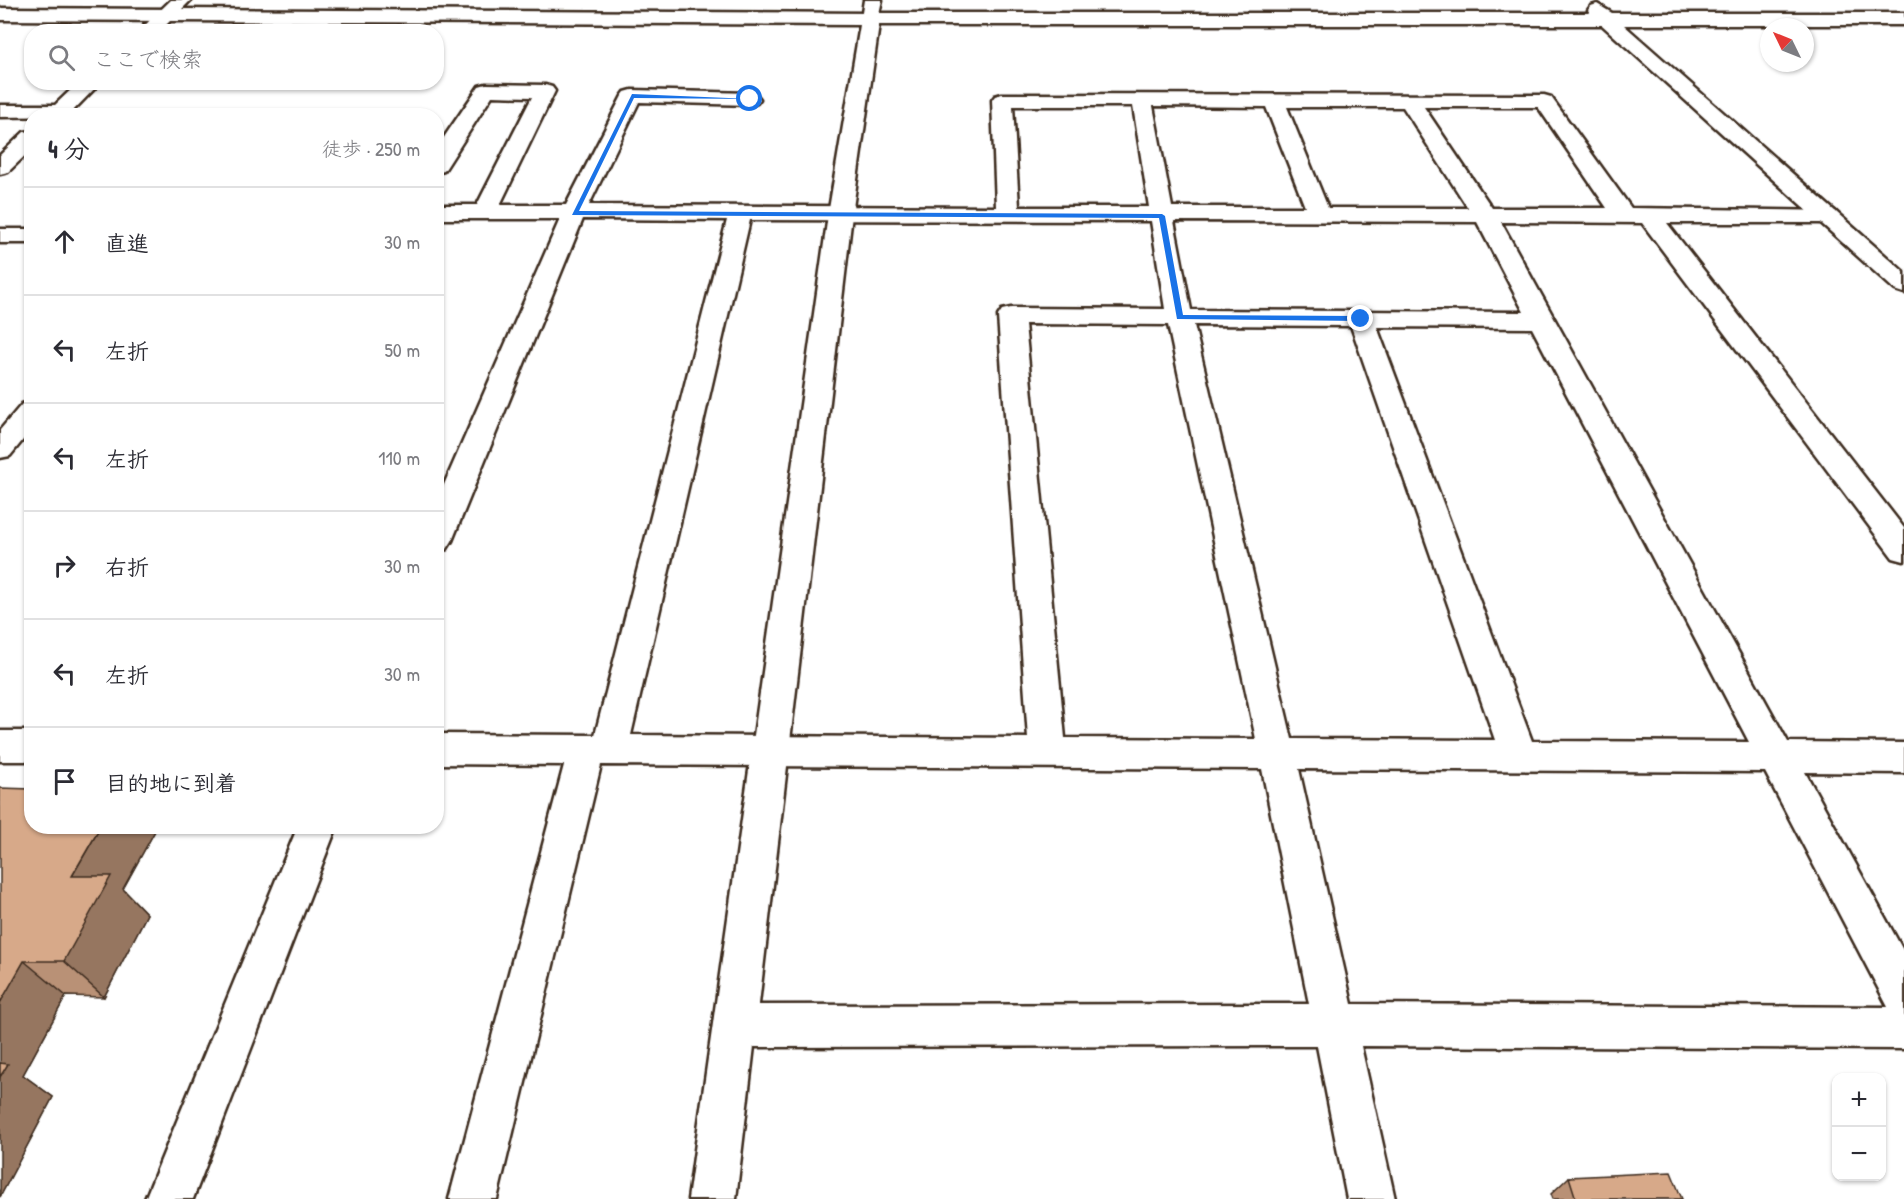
<!DOCTYPE html>
<html lang="ja">
<meta charset="utf-8">
<style>
:root{--surface:#fff;--page:#f2f2f3;--text:#2b2b33;--muted:#7c7c81;--line:#e1e1e2}
body{margin:0;font-family:"Patrick Hand","Klee One",sans-serif;background:var(--page);color:var(--text)}
.controls{position:absolute;right:18px;bottom:18px;display:grid;overflow:hidden;border-radius:12px;box-shadow:0 2px 4px #0004}
.controls button{width:54px;height:54px;display:grid;place-items:center;padding:0;border:0;border-bottom:2px solid var(--line);background:var(--surface);color:var(--text);font:30px sans-serif}
.compass{position:absolute;left:1760px;top:18px;width:54px;height:54px;border-radius:50%;background:var(--surface);box-shadow:0 2px 4px #0004;rotate:313deg}
.stop{position:absolute;width:18px;height:18px;margin:-14px;border:4px solid #1a73e8;border-radius:50%;background:#fff}
.stop.end{background:#1a73e8;border-color:#fff;box-shadow:0 2px 6px #0008}
.list{margin:0;padding:0;list-style:none}
h2{display:flex;justify-content:space-between;align-items:center;height:78px;margin:0;padding:0 24px;font-size:26px}
h2 small{font-size:20px;font-weight:400;color:var(--muted)}
.list li{display:grid;grid-template-columns:39px 1fr auto;gap:18px;align-items:center;box-sizing:border-box;height:108px;padding:0 24px;border-top:2px solid var(--line)}
.list b{display:block;font-size:22px;white-space:nowrap}
.list em{font-size:20px;font-style:normal;color:var(--muted)}
.icon{flex:none;width:33px;height:33px;fill:none;stroke:currentColor;stroke-width:2;stroke-linecap:round;stroke-linejoin:round}
.map{position:relative;flex:none;width:1904px;height:1199px;overflow:hidden}
.search{position:absolute;background:var(--surface);box-shadow:0 2px 4px #0004;left:24px;top:24px;width:420px;height:66px;display:flex;align-items:center;gap:15px;box-sizing:border-box;padding:0 21px;border-radius:24px;color:var(--muted);font-size:22px}
.panel{position:absolute;background:var(--surface);box-shadow:0 2px 4px #0004;left:24px;top:108px;width:420px;height:726px;border-radius:24px}
.map>svg:first-child{display:block}
.lines{fill:none;stroke-linecap:round;stroke-linejoin:round}
.street-casing{stroke:#3b2a1e;stroke-width:5}
.secondary-casing{stroke:#3b2a1e;stroke-width:5}
.street{fill:#fff;fill-rule:evenodd}
.secondary{fill:#fff;fill-rule:evenodd}
.wall{fill:#b99176;stroke:#3b2a1e;stroke-width:1.5}
.shaded-wall{fill:#967660;stroke:#3b2a1e;stroke-width:1.5}
.building{fill:#d7a989;stroke:#3b2a1e;stroke-width:1.5}
.route{fill:#1a73e8}
</style>
<div class="map">
<svg width="1904" height="1199" viewBox="0 0 1904 1199">
<rect width="100%" height="100%" fill="#fff"/>
<filter id="ink" filterUnits="userSpaceOnUse"><feTurbulence type="fractalNoise" baseFrequency=".0167" numOctaves="2"/><feDisplacementMap in="SourceGraphic" scale="12" xChannelSelector="R" yChannelSelector="G"/><feConvolveMatrix kernelMatrix="1 2 1 2 8 2 1 2 1" color-interpolation-filters="sRGB"/></filter>
<g filter="url(#ink)">
<g class="lines">
<defs>
<path id="street" d="M171,0H191L159,32H138Z
M864,0H882L877,23H863L861,19Z
M79,82H101L68,116L0,117V105H55Z
M486,84L545,85L552,87L555,91L500,205H566L622,96L625,92L632,90L750,93L757,95L760,99L757,103L750,105L639,102L589,205L996,207L992,100L995,96L1002,94L1544,95L1551,97L1631,208L1835,211L1839,216L1835,221L1827,223H1667L1904,528V561L1893,558L1642,223L1501,222L1788,742L1904,743V773L1805,772L1904,952V1049L1361,1046L1395,1199H1347L1317,1046L735,1047L720,1041L713,1026L720,1011L735,1005L1309,1004L1262,769L601,765L497,1199H449L564,765L436,764V734L595,735L727,220L583,219L452,541L447,549L436,552V503L560,219H436V205H477L532,97L492,96L444,171L436,173V149L479,86ZM1013,106H1133L1149,207H1019ZM1153,106L1266,107L1305,207H1172ZM1287,107H1403L1468,208H1328ZM1424,107H1538L1607,208H1492ZM750,220L1151,221L1165,309L1011,308L1002,310L998,316L1028,738L631,735ZM1174,221L1477,222L1524,312L1191,310ZM1025,324L1168,325L1256,739L1065,738ZM1194,325L1351,326L1495,740L1292,739ZM1377,327L1532,328L1749,742L1532,741ZM1299,769L1765,772L1888,1007L1352,1004Z
M32,131V149L8,172L0,174V155L24,132Z
M0,229H32V243H0Z
M32,401V429L10,456L0,458V430L22,404Z
M0,731H32V761H0Z
M298,826H337L193,1199H145Z"/>
<path id="secondary" d="M1597,4L1612,13H1904V25H1624L1904,272V293L1895,290L1602,25H879L852,215L736,1199H688L828,215L860,25L0,20V8L870,13H1590L1588,10L1591,6Z"/>
</defs>
<use href="#street" class="street-casing"/>
<use href="#secondary" class="secondary-casing"/>
<use href="#street" class="street"/>
<use href="#secondary" class="secondary"/>
</g>
<path class="wall" d="M32,826H153L156,829L123,889L147,914L104,997L66,996L23,1075L53,1097L0,1197Z
M1569,1177L1682,1199H1553L1551,1194Z"/>
<path class="shaded-wall" d="M101,826H153L156,829L123,889L147,914L104,997L64,961L72,876Z
M24,961L66,996L23,1075L53,1097L0,1197V1003Z"/>
<path class="building" d="M0,788L32,789V826H101L72,876H111L64,961H24L0,1003Z
M0,1063L8,1064L0,1077Z
M1671,1172L1682,1199H1576L1569,1177Z"/>
</g>
<path class="route" d="M632,94L753,99L634,98L579,211L1162,214L1165,216L1183,315L1361,316L1365,319L1361,321L1177,319L1159,218L572,215Z"/>
</svg>
<div class="controls">
<button>+</button>
<button>−</button>
</div>
<svg class="compass" viewBox="-18 -18 36 36"><path d="M0-13l5 13h-10z" fill="#e53935"/><path d="M0 13l5-13h-10z" fill="#7c7c81"/></svg>
<div class="stop" style="left:750px;top:99px"></div>
<div class="stop end" style="left:1361px;top:319px"></div>
<div class="search"><svg class="icon" aria-label="search" viewBox="0 0 24 24"><circle cx="10" cy="10" r="6"/><path d="M15 15l6 6"/></svg>ここで検索</div>
<section class="panel">
<h2>4 分<small>徒歩 · 250 m</small></h2>
<ul class="list">
<li><svg class="icon" aria-label="ahead" viewBox="0 0 24 24"><path d="M12 20V5M6 11l6-6 6 6"/></svg><div><b>直進</b></div><em>30 m</em></li>
<li><svg class="icon" aria-label="left" viewBox="0 0 24 24"><path d="M17 20v-9H6M10 6l-5 5 5 5"/></svg><div><b>左折</b></div><em>50 m</em></li>
<li><svg class="icon" aria-label="left" viewBox="0 0 24 24"><path d="M17 20v-9H6M10 6l-5 5 5 5"/></svg><div><b>左折</b></div><em>110 m</em></li>
<li><svg class="icon" aria-label="right" viewBox="0 0 24 24"><path d="M7 20v-9h11M14 6l5 5-5 5"/></svg><div><b>右折</b></div><em>30 m</em></li>
<li><svg class="icon" aria-label="left" viewBox="0 0 24 24"><path d="M17 20v-9H6M10 6l-5 5 5 5"/></svg><div><b>左折</b></div><em>30 m</em></li>
<li><svg class="icon" aria-label="arrive" viewBox="0 0 24 24"><path d="M6 21V4h12l-3 4 3 4H6"/></svg><div><b>目的地に到着</b></div></li>
</ul>
</section>
</div>
